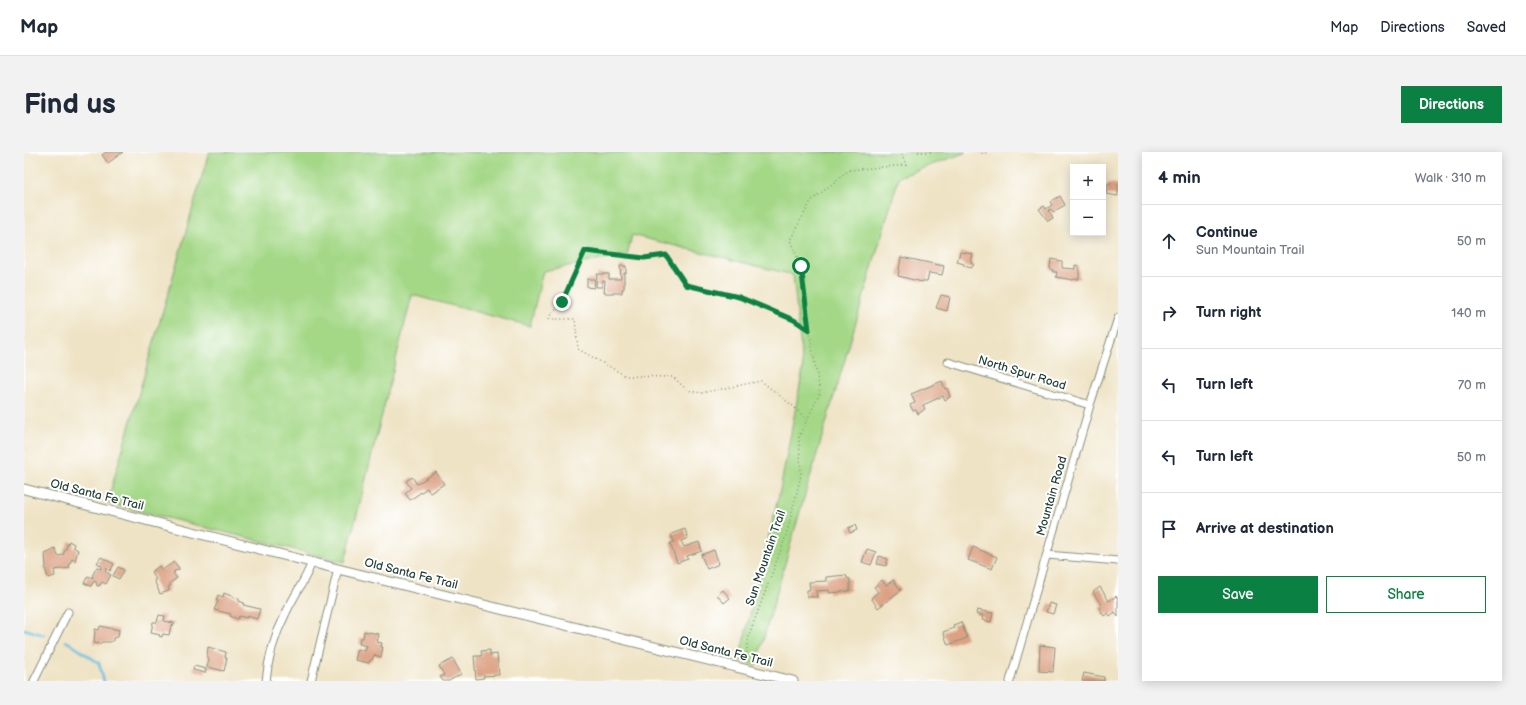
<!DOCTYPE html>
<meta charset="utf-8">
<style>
:root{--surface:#fff;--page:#f2f2f3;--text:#1f2937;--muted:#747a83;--line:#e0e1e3;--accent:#0b8043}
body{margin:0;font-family:"Balsamiq Sans",sans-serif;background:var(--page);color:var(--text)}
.controls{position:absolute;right:12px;top:12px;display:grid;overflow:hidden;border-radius:0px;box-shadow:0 2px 10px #0003}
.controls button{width:36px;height:36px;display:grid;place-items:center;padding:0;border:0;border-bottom:1px solid var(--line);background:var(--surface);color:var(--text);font:20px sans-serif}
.stop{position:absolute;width:12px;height:12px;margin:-9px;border:3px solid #0b8043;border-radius:50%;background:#fff}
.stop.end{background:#0b8043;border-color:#fff;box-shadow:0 1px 4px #0008}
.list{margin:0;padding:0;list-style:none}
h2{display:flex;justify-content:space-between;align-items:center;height:52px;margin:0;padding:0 16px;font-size:17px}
h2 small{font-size:13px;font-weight:400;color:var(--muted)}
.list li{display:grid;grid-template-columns:26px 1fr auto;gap:12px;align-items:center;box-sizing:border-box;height:72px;padding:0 16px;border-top:1px solid var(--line)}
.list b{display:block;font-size:15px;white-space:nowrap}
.list p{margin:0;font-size:13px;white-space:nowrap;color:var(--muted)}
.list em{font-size:13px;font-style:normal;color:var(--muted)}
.actions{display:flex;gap:8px;padding:12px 16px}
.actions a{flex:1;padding:9px 0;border:1px solid var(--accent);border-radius:0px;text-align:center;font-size:14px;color:var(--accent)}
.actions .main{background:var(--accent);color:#fff}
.icon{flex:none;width:22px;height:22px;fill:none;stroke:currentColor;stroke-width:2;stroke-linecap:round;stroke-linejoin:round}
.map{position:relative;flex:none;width:1094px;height:529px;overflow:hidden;border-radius:0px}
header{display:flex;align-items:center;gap:24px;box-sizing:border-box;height:56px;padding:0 20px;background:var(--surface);border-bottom:1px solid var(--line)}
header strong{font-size:19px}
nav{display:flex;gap:22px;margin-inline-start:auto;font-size:14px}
.intro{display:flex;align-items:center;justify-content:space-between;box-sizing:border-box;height:96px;padding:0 24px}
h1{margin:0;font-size:28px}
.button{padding:10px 18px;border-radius:0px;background:var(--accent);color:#fff;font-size:14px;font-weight:700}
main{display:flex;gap:24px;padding:0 24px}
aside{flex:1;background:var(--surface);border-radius:0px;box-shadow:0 2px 10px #0003}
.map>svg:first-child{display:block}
.green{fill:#a4d887;stroke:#628a5e}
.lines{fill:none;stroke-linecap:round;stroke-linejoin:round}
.stream{stroke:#66bde3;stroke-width:2.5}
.building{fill:#dca082}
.minor-casing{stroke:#87907c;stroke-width:9}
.tertiary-casing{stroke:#87907c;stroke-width:11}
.path{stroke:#87907c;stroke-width:1.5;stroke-dasharray:1 3;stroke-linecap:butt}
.minor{stroke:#fff;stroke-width:7}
.tertiary{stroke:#fff;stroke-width:9}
.route{stroke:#0b8043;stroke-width:5}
.labels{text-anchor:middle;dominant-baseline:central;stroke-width:4;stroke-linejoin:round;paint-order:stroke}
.street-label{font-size:12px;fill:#1f3d34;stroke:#fff}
</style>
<header>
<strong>Map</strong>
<nav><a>Map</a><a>Directions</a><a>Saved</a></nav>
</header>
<div class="intro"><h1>Find us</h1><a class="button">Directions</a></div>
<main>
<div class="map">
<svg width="1094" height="529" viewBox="0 0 1094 529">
<rect width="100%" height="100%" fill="#fff"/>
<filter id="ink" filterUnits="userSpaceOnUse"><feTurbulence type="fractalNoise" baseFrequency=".025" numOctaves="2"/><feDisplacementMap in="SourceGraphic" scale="8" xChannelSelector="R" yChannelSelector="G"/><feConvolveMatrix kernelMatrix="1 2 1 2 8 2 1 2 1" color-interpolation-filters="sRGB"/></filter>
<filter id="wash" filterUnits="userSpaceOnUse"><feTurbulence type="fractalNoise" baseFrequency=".012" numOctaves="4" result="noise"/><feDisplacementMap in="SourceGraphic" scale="16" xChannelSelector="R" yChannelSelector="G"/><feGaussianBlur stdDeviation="0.9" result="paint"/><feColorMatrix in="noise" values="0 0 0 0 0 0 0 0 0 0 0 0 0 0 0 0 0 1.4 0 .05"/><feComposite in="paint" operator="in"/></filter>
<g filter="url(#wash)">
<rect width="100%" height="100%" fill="#efe3c5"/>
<path class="green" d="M185,0H943L875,25L779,349L732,513L715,508L756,338L779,217L769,123L608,83L603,103L519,119L506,174L388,143L321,410L83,351Z"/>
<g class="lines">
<path class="stream" d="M0,477L20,483
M42,489L75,511L80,529"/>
</g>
<g id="blocks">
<path class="building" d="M82,0H99L84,11L78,3Z
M1084,31L1094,32V44L1082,42Z
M1036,44L1041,53L1029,60L1027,57L1025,58L1029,66L1024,69L1015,57L1020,54L1022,57L1028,53L1026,50Z
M936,100L949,102L947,111L950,113L947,116L940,114V112L933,110Z
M877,105L920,114L918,123L905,121L903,129H898V130L874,124Z
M1027,107L1038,109V116L1051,117V113L1055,114V127H1050L1049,128L1032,125L1033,120H1029V118H1027L1026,115Z
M596,114H602V121H600V137H598V141H580L581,129H578V135H572L573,122H585V127H597Z
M563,127H571L570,136L563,135Z
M917,143L926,145L923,159L912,156Z
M918,229L921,237L923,236L926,245L921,248L919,244L899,253L901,257L894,262L892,258L889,259L886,253L891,251L887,242Z
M412,320L420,332L406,341L403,336L386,348L381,341L387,336L382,329L388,325L393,332Z
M831,373L833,378L826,381L824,376Z
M661,377L664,386L657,389L660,395L675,390L678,399L663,404L664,407L653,411L646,391L650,390L647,382Z
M45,389L50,392L49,395L54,398L51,409L48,407L45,413L46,416L30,418L31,424L24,426L21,416L22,415L21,402L28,399V397L31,396L34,404L39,403Z
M949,395L973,405L968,417L944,408Z
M843,397L852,400L847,413L838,410Z
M690,398L695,412L683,417L677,403Z
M855,404L864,407L862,414L853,412Z
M77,405L90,412L86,419L82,416L81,419L87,423L82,432L78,430L76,433L73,434L72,430L70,429L67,434L60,431L64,424L69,426V425L68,424L73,415L77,417L78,414L73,411Z
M150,410L155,416V418L150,419L151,420L149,421L153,426L146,431V434L144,435L145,439L136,442L130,428L132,427L127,420L135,414L138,418Z
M94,415L100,418L95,427L89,424Z
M822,423L823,426L826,427V439L805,441V438L792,439L793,445H783V438H786L785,430L802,429V425Z
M858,428L862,433L869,428L877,438L854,456L847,446L854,440L850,435Z
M1076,435L1085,449L1092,444L1094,447V465L1091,460L1086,464L1084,461L1080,464L1075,456L1078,454L1069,440Z
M699,438L706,446L700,451L693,443Z
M200,441L215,447V449L220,451L219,453L236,457L233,467L224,464L223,466L215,464L214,467L206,464L207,462L190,458L194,449L192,448L194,443L199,445Z
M1025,451L1032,453L1029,462L1022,460Z
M953,458L969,461L967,470L958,468L959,464L952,462Z
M135,463L141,464L140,469L150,471V473L147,474L145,483L139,482L138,485L135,484L136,483L127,481L129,470H133Z
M937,470L943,486L924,493L919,480L930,476L929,473Z
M76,474L95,478L94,485L89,486V489L86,490H78L76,492L70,491L71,477L75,478Z
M340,479L355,482L353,490L358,491L357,495H359L357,505L350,503L348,508H346L345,511L331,508L334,497L341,499L343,494L335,492L336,486H339Z
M1016,493L1031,495L1029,520L1015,519Z
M184,495L202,500L201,506H203L200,519L183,515L185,507L183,504Z
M466,498V503L473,502L475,523L459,524L460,526L452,527L450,504H458L457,499Z
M429,507L437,522L425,529H419L416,525L420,523L415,514Z
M170,514L182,517L181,521L169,518Z
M1060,521L1080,525V529H1058Z"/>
</g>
</g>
<g filter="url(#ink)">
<use href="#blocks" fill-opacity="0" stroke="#87907c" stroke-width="1"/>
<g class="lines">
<defs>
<path id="minor" d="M924,210L1066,253
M1023,403L1094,409
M10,529L44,460
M242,529C244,507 251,483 261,463C269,445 281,429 288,410
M287,529L314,417
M986,529L1066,253L1094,166"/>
<path id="tertiary" d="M0,337L314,417L769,529"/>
</defs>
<use href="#minor" class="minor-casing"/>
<use href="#tertiary" class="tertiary-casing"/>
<path class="path" d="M894,0H909
M954,0L960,2L963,0
M783,268L769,254L737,229L677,241L663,238L649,225L602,224L554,197L551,167H523L538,150L561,99L620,105L642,103L662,133L715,145L770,168L785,178
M721,509L725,483L762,384L777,323L775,284L796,241L785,178L777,114L766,88L787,49L825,18L882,13L877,0"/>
<use href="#minor" class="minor"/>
<use href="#tertiary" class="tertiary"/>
</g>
</g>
<g class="lines" filter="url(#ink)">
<path class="route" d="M538,150L561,99L620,106L642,103L662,133L715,145L770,168L785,178L777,114"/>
</g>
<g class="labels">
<g class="street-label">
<text transform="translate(998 221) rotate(17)">North Spur Road</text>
<text transform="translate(73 343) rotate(14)">Old Santa Fe Trail</text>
<text transform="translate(1028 344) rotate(-74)">Mountain Road</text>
<text transform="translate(742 406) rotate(-71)">Sun Mountain Trail</text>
<text transform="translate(387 422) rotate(14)">Old Santa Fe Trail</text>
<text transform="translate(702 500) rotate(14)">Old Santa Fe Trail</text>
</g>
</g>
</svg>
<div class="controls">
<button>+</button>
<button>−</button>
</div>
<div class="stop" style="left:777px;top:114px"></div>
<div class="stop end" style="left:538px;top:150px"></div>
</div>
<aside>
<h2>4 min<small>Walk · 310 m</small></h2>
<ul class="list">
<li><svg class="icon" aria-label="ahead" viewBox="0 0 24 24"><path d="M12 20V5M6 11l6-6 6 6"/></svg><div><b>Continue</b><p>Sun Mountain Trail</p></div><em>50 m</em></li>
<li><svg class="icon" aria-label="right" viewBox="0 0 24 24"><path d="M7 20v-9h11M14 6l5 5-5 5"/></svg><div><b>Turn right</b></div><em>140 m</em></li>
<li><svg class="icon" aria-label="left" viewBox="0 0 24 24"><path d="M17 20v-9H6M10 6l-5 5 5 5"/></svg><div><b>Turn left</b></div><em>70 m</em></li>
<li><svg class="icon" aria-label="left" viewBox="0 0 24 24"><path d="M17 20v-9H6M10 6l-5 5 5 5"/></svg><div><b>Turn left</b></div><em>50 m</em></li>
<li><svg class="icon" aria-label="arrive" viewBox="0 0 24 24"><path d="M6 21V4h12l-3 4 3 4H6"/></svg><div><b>Arrive at destination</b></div></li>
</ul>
<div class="actions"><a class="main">Save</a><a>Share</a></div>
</aside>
</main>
